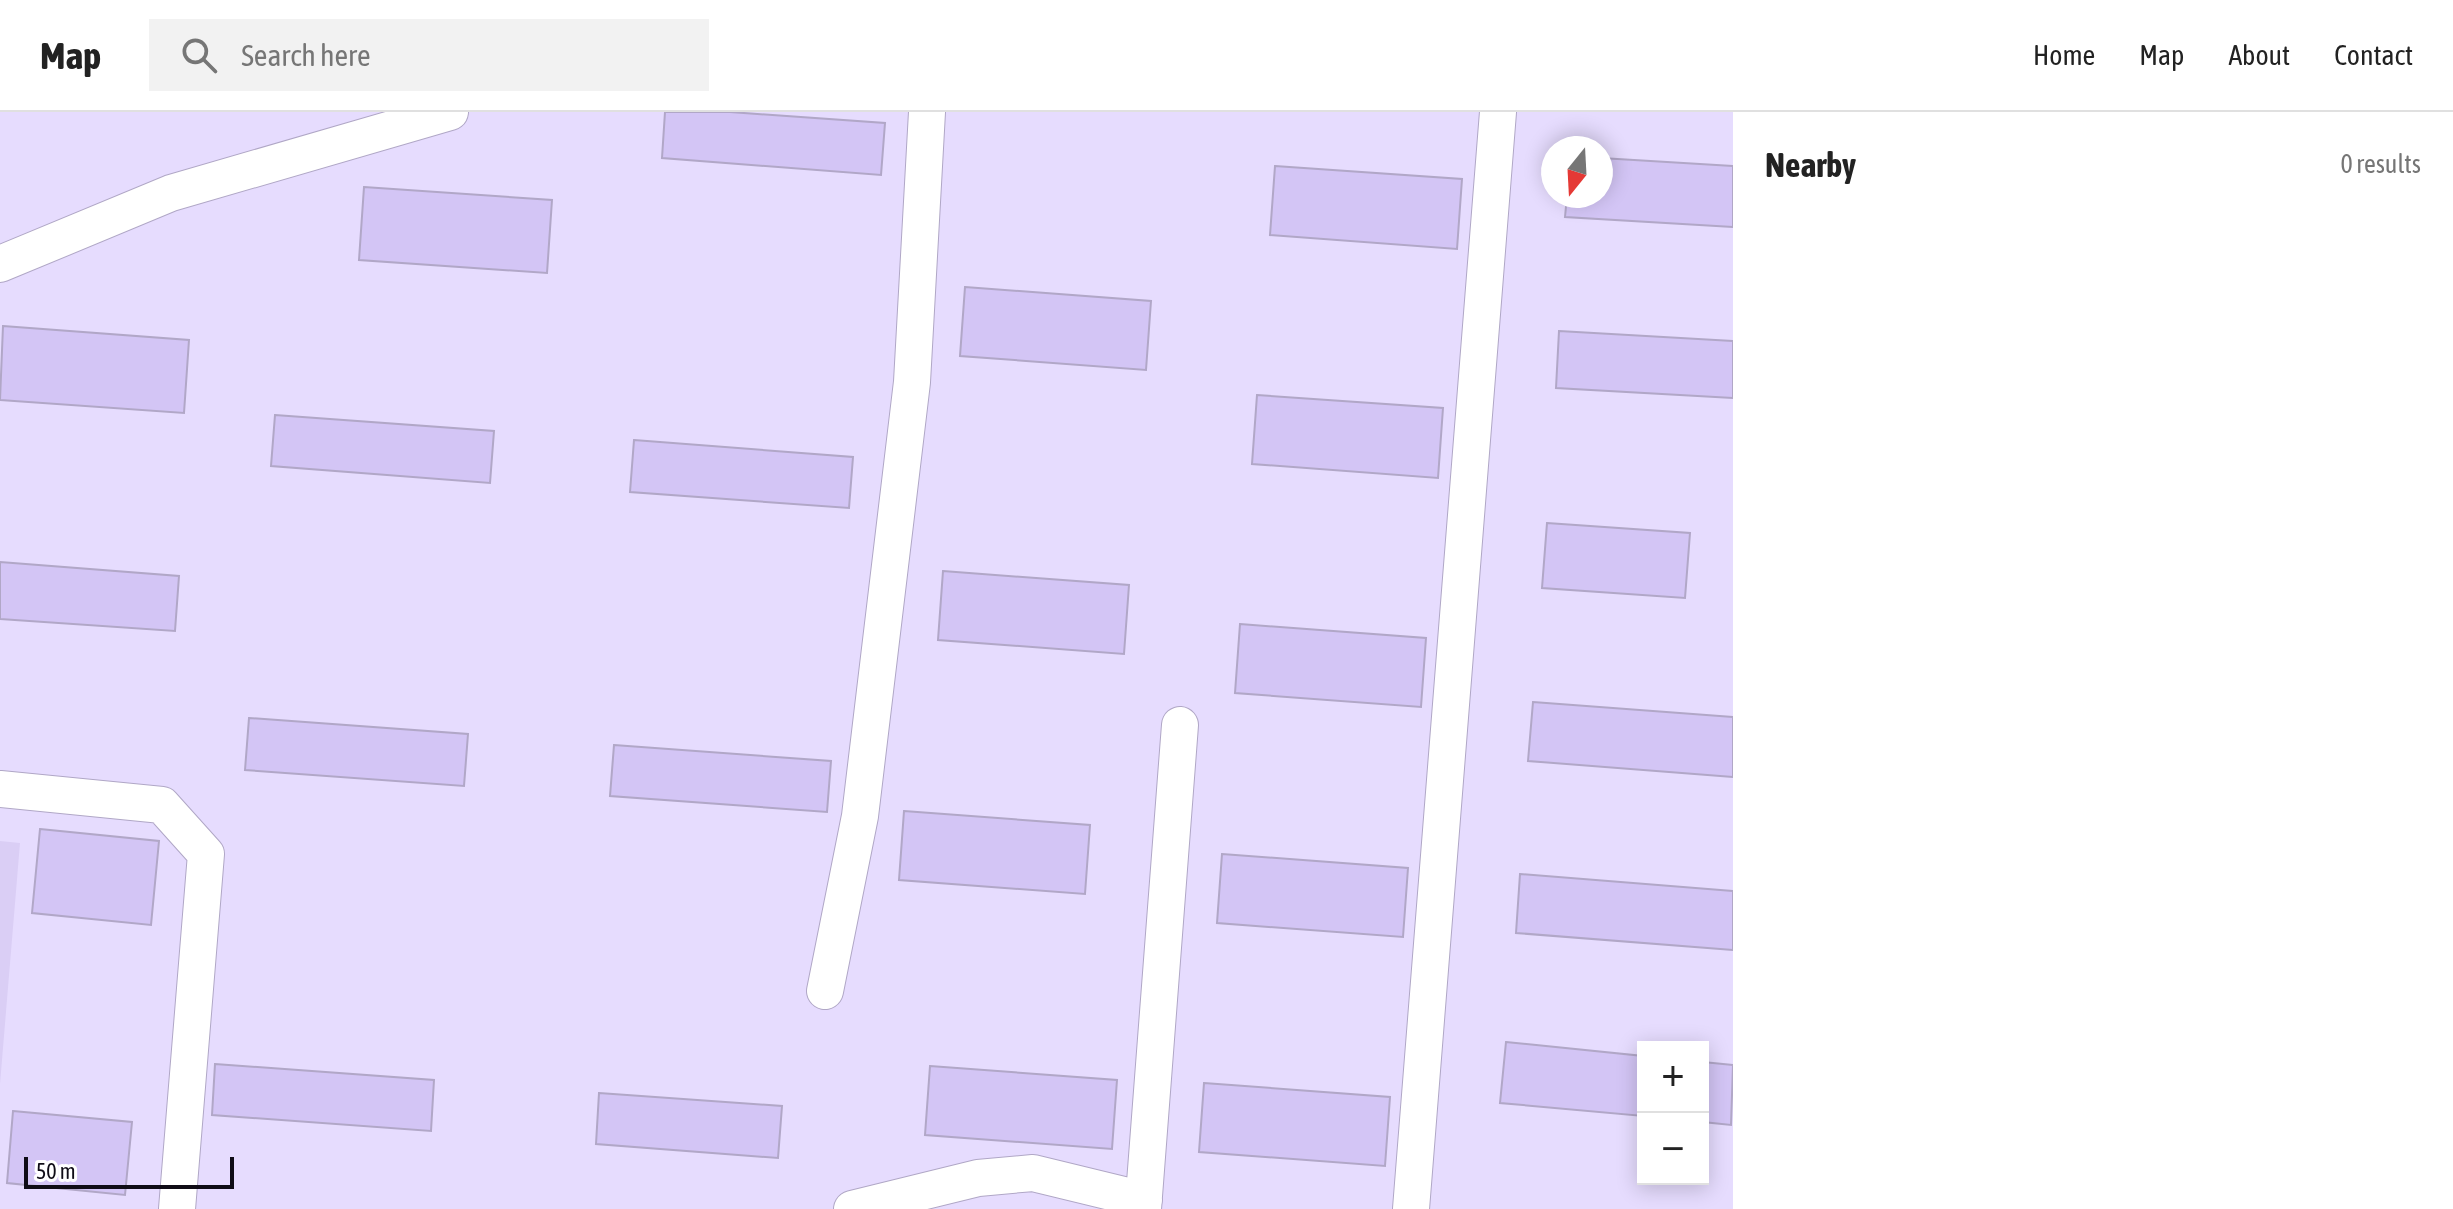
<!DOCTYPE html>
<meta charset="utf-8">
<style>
:root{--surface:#fff;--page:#f2f2f2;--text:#222;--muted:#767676;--line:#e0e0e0}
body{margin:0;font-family:"Asap Condensed",sans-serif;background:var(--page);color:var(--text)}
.controls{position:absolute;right:24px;bottom:24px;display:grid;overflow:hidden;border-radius:0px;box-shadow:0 4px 20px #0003}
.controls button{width:72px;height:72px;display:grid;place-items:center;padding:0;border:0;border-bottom:2px solid var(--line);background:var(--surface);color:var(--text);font:40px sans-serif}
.compass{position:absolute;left:1541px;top:24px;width:72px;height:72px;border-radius:50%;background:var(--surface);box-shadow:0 4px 20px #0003;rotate:198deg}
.scale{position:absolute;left:24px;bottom:20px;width:210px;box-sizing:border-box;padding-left:8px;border:4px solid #0f0c16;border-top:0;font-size:22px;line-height:28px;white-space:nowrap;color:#0f0c16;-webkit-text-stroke:6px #fff;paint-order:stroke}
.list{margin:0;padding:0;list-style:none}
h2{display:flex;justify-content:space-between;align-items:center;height:104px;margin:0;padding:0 32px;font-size:34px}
h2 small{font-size:26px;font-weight:400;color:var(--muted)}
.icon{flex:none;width:44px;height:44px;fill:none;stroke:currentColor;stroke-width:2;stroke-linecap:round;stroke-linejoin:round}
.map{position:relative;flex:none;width:1733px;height:1097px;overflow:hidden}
header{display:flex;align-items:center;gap:48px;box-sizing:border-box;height:112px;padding:0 40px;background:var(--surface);border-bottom:2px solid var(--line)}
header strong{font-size:38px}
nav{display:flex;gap:44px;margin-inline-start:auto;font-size:28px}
.search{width:560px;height:72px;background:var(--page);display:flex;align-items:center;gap:20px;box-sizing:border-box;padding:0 28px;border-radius:0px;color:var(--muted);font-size:30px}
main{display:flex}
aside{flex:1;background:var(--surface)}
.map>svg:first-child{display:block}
.built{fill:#dacef5}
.building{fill:#d3c5f5;stroke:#b1a7c7;stroke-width:2}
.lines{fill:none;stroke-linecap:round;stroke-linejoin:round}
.minor-casing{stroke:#b0a7c6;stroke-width:38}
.minor{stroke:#fff;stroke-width:36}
</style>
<header>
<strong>Map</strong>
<div class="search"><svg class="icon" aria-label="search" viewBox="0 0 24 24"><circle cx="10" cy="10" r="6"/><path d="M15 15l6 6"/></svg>Search here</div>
<nav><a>Home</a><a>Map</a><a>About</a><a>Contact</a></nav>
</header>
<main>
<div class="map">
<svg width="1733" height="1097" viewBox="0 0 1733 1097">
<rect width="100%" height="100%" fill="#e6dcfe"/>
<path class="built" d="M0,729L20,731L0,972Z"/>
<path class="building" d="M665,0H730L885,11L881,63L662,46Z
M1601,46L1733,54V115L1565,105L1567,84H1601Z
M1275,54L1462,67L1457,137L1270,123Z
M364,75L552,88L547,161L359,148Z
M965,175L1151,189L1146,258L960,244Z
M3,214L189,228L184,301L0,288Z
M1559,219L1733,229V286L1556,276Z
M1257,283L1443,296L1438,366L1252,352Z
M275,303L494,319L490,371L271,354Z
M634,328L853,345L849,396L630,380Z
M1547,411L1690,421L1685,486L1542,476Z
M0,450L179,464L175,519L0,507Z
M943,459L1129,473L1124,542L938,528Z
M1240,512L1426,526L1421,595L1235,581Z
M1533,590L1733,605V665L1528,649Z
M249,606L468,622L464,674L245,658Z
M614,633L831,649L827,700L610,684Z
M904,699L1090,713L1085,782L899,768Z
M40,717L159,729L151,813L32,801Z
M1222,742L1408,756L1403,825L1217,811Z
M1520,762L1733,779V838L1516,821Z
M1506,930L1643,944V1004L1500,991Z
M1703,950L1733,953L1731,1013L1703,1010Z
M215,952L434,968L431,1019L212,1003Z
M930,954L1117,968L1112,1037L925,1023Z
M1204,971L1390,985L1385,1054L1199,1040Z
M599,981L782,994L778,1046L596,1032Z
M13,999L132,1010L125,1083L7,1071Z"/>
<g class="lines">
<defs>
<path id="minor" d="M0,152L171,81L450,0
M0,677L162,693L206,742L177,1097
M825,879L860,704L912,270L927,0
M852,1097L978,1066L1033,1061L1144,1088
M1143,1097L1180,613
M1411,1097L1498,0"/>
</defs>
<use href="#minor" class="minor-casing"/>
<use href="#minor" class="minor"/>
</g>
</svg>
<div class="controls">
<button>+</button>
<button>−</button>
</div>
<svg class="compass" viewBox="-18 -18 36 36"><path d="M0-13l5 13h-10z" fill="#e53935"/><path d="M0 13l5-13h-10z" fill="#767676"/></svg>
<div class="scale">50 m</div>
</div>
<aside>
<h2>Nearby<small>0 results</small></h2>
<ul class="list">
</ul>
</aside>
</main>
